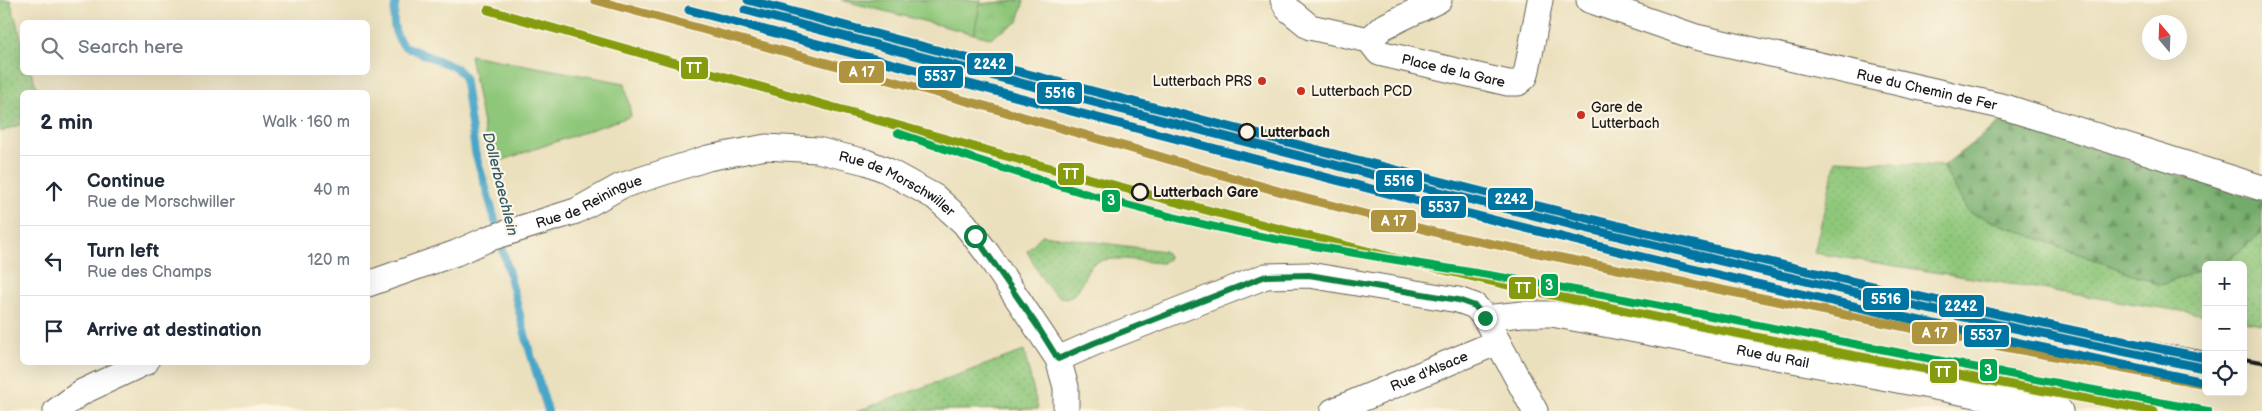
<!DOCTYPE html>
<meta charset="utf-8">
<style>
:root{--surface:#fff;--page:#f2f2f3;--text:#1f2937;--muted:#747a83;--line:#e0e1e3}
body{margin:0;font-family:"Balsamiq Sans",sans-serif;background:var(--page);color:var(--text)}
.controls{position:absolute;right:15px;bottom:15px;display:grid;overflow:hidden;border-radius:8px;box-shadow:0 5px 20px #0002}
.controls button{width:45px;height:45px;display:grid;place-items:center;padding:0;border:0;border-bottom:1px solid var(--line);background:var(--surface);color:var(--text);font:25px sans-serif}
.compass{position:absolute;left:2142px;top:15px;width:45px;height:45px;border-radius:50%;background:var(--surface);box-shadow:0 5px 20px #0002;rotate:341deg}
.stop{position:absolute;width:15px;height:15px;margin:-11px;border:4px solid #0b8043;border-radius:50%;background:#fff}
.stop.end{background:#0b8043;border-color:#fff;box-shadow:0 1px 5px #0008}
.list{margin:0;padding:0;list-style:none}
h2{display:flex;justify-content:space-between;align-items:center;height:65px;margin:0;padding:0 20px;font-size:21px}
h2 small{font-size:16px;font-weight:400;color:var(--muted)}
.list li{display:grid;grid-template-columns:32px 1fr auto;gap:15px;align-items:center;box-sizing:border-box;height:70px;padding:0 20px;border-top:1px solid var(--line)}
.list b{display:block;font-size:19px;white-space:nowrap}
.list p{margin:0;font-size:16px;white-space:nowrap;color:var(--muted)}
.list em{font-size:16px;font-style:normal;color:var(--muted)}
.icon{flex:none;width:28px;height:28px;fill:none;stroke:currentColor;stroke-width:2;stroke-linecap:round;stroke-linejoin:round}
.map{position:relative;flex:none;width:2262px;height:411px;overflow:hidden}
.search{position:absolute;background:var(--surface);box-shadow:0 5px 20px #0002;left:20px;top:20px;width:350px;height:55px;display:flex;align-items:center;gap:12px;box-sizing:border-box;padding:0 18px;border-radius:8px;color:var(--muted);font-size:19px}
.panel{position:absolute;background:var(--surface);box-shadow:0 5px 20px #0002;left:20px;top:90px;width:350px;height:275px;border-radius:8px}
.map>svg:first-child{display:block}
.grass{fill:url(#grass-dots);stroke:#56724b}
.forest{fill:url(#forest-firs);stroke:#486443}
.park{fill:url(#park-crowns);stroke:#56724b}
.garden{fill:#8fc77a;stroke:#56724b}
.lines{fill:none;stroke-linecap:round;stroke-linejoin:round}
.stream{stroke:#49a6c8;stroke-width:8}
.minor-casing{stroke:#646154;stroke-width:27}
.minor{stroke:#fff;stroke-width:25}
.rail{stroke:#1c1c1c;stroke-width:4}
.rail-1-casing{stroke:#fcf5e5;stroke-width:12}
.rail-2-casing{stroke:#fcf5e5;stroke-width:12}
.rail-3-casing{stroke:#fcf5e5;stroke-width:12}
.rail-4-casing{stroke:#fcf5e5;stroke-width:12}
.rail-5-casing{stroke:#fcf5e5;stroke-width:12}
.rail-1{stroke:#af943f;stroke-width:9}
.rail-2{stroke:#0075a1;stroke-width:9}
.rail-3{stroke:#0075a1;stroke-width:9}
.rail-4{stroke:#0075a1;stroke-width:9}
.rail-5{stroke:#849c0d;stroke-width:9}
.tram-1-casing{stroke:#fcf5e5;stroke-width:11}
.tram-1{stroke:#00a651;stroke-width:8}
.route{stroke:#0b8043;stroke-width:6}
.poi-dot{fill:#c8321e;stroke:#fcf5e5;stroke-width:2}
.stop-dot{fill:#fcf5e5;stroke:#1c1c1c;stroke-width:2.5}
.labels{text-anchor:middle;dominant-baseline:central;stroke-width:4.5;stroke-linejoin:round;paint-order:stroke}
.street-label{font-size:14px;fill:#1c1c1c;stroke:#fcf5e5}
.poi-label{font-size:14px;fill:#1c1c1c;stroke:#fcf5e5;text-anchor:start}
.stop-label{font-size:14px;font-weight:bold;fill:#1c1c1c;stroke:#fcf5e5;text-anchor:start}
.water-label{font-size:15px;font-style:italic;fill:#305a69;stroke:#fcf5e5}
.line-badge{stroke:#fcf5e5;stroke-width:2}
.badge-label{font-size:14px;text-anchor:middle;font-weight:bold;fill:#fff}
</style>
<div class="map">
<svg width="2262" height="411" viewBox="0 0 2262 411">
<defs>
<pattern id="grass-dots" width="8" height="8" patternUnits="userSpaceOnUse" patternTransform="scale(1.25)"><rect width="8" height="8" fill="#8fc77a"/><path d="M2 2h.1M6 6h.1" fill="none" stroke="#7baa69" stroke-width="1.8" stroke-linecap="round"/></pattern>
<pattern id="forest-firs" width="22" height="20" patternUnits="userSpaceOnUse" patternTransform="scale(1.25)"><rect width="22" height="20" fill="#73ac6a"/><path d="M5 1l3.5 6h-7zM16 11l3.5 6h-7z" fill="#5e8b56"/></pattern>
<pattern id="park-crowns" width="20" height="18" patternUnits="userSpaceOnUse" patternTransform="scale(1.25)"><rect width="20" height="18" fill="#8fc77a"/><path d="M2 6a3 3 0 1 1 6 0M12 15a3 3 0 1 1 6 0" fill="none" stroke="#7baa69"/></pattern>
</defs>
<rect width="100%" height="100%" fill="#fcf5e5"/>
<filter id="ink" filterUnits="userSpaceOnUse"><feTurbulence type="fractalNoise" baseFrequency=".02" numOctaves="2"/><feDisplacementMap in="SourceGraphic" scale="10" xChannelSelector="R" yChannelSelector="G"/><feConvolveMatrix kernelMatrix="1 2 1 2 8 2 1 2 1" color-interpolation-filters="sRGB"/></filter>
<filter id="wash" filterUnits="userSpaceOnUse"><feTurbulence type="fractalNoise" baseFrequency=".0096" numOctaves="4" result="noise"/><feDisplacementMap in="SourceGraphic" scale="20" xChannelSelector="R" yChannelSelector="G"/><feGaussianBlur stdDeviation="1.12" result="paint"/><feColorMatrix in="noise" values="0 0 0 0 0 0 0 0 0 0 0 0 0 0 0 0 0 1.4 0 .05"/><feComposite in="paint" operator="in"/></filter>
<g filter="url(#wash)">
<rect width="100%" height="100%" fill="#ebe0bd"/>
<path class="grass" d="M0,0H10L22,41V72L32,73L38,92H22V124L0,132Z
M1836,160L1943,166L1968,212L2161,285L2206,268V315L1814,253Z
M2262,232V324L2243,321V265H2214L2231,258Z
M1042,235L1164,251L1169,256L1168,259L1162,263C1144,262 1108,254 1093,264C1085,270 1083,284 1077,291C1056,316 1035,265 1027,251Z
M1024,351L1038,409L857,411Z"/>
<path class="forest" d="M2001,121L2262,201V232C2245,246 2229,265 2206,265V268L2161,285L1968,212L1943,166Z"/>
<path class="park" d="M1024,0L1018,22L990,38L974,34L980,4Z"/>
<path class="garden" d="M841,0H981L974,34Z
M470,55L625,83L631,116L497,162L486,140Z"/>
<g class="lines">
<path class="stream" d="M396,0C393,18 391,32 404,46L456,68L464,76L475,152L492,209L529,349L548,411"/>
</g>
</g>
<g filter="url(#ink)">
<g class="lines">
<defs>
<g id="minor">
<path id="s1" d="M1283,0L1288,9L1310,27L1369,40L1379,53L1508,83H1518L1525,77L1527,70L1540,0"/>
<path id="s2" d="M1589,0L1696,37L2005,107L2262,188"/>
<path d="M1369,40L1383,27L1439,0"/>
<path id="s3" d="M368,284L456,253L490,238L576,211L621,186L708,158L766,147L817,150L866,162L886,170L935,197L964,223L987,253L1058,359L1066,387V411"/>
<path id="s4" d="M1485,318L1522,314H1552L2060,411"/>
<path d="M1058,359L1094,343L1266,276L1309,275L1458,300L1475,306L1485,318L1535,411"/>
<path d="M56,411L82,392L146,362"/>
<path id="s5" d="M1333,411L1498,342"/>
</g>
</defs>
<use href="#minor" class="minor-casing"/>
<use href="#minor" class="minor"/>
<path class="rail" d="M2020,319L2206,353
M2243,359L2262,362"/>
<defs>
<path id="rail-1" d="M595,0L985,106L1292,195L1438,233L2010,348L2206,384"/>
<path id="rail-2" d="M689,10C1003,93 1316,177 1630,254C1821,300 2012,342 2204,382"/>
<path id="rail-3" d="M748,0C1231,128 1715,259 2206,358"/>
<path id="rail-4" d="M745,10C1229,138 1713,269 2204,368"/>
<path id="rail-5" d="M488,10C798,97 1107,188 1419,264C1662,324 1908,365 2154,411"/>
</defs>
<use href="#rail-1" class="rail-1-casing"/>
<use href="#rail-2" class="rail-2-casing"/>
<use href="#rail-3" class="rail-3-casing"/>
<use href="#rail-4" class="rail-4-casing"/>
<use href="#rail-5" class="rail-5-casing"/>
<use href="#rail-1" class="rail-1"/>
<use href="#rail-2" class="rail-2"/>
<use href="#rail-3" class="rail-3"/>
<use href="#rail-4" class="rail-4"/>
<use href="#rail-5" class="rail-5"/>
<defs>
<path id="tram-1" d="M898,133C1008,171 1120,207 1234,231C1351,255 1469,270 1586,292C1794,331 2000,374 2208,411"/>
</defs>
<use href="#tram-1" class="tram-1-casing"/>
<use href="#tram-1" class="tram-1"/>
</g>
</g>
<g class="lines" filter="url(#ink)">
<path class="route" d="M975,236L1038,327L1058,359L1094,343L1266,276L1309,275L1458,300L1475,306L1485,318"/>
</g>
<g class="poi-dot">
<circle cx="1262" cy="81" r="5"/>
<circle cx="1301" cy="91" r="5"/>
<circle cx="1581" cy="115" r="5"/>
</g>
<g class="stop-dot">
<circle cx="1247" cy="132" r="8"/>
<circle cx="1140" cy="192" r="8"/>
</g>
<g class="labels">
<g class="street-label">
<text stroke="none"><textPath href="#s1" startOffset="192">Place de la Gare</textPath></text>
<text stroke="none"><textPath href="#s2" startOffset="350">Rue du Chemin de Fer</textPath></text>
<text stroke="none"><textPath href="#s3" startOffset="561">Rue de Morschwiller</textPath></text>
<text stroke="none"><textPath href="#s3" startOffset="236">Rue de Reiningue</textPath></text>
<text stroke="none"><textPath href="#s4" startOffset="292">Rue du Rail</textPath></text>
<text stroke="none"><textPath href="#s5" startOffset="104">Rue d'Alsace</textPath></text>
</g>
<g class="poi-label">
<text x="1252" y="81" text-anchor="end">Lutterbach PRS</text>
<text x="1311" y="91">Lutterbach PCD</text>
<text x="1591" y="107">Gare de<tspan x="1591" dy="16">Lutterbach</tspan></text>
</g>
<g class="stop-label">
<text x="1260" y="132">Lutterbach</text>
<text x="1153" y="192">Lutterbach Gare</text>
</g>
<g class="water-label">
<text transform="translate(500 184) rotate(76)">Dollerbaechlein</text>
</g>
</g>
<g class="line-badge">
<rect x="966" y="52" width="48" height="24" rx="5" fill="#0075a1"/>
<rect x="680" y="56" width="29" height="24" rx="5" fill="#849c0d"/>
<rect x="838" y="60" width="47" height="24" rx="5" fill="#af943f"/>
<rect x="917" y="65" width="47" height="24" rx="5" fill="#0075a1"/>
<rect x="1036" y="81" width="47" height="24" rx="5" fill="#0075a1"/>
<rect x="1057" y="162" width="28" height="24" rx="5" fill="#849c0d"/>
<rect x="1375" y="169" width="48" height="24" rx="5" fill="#0075a1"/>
<rect x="1487" y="187" width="47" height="24" rx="5" fill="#0075a1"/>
<rect x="1101" y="189" width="20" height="24" rx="5" fill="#00a651"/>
<rect x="1420" y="195" width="47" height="24" rx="5" fill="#0075a1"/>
<rect x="1370" y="209" width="47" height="24" rx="5" fill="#af943f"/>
<rect x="1540" y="273" width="19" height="24" rx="5" fill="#00a651"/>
<rect x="1508" y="276" width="29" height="24" rx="5" fill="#849c0d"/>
<rect x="1862" y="287" width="48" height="24" rx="5" fill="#0075a1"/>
<rect x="1938" y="294" width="47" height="24" rx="5" fill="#0075a1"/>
<rect x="1911" y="321" width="47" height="24" rx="5" fill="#af943f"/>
<rect x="1963" y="324" width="47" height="24" rx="5" fill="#0075a1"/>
<rect x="1979" y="358" width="19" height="24" rx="5" fill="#00a651"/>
<rect x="1929" y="360" width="29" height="24" rx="5" fill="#849c0d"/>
</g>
<g class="badge-label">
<text x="990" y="69">2242</text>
<text x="694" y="73">TT</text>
<text x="862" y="77">A 17</text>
<text x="940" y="81">5537</text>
<text x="1060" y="98">5516</text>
<text x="1071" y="179">TT</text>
<text x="1399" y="186">5516</text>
<text x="1511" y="204">2242</text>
<text x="1111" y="205">3</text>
<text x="1444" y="212">5537</text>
<text x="1394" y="226">A 17</text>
<text x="1549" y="290">3</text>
<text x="1523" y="293">TT</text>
<text x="1886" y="304">5516</text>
<text x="1961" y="311">2242</text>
<text x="1935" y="338">A 17</text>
<text x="1986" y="340">5537</text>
<text x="1988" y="375">3</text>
<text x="1943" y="377">TT</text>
</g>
</svg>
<div class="controls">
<button>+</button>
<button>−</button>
<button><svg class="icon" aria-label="locate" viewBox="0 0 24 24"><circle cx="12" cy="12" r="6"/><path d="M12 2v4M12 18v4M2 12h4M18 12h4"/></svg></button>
</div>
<svg class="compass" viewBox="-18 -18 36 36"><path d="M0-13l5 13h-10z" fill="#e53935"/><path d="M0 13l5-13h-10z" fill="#747a83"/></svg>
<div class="stop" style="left:975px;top:236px"></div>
<div class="stop end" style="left:1485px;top:318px"></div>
<div class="search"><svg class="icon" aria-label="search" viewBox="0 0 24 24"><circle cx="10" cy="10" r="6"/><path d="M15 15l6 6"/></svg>Search here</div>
<section class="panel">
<h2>2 min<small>Walk · 160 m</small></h2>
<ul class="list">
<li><svg class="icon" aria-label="ahead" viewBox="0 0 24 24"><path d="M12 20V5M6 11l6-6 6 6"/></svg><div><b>Continue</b><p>Rue de Morschwiller</p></div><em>40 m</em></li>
<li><svg class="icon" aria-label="left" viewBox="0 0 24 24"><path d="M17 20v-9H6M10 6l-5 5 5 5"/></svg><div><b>Turn left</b><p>Rue des Champs</p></div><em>120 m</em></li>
<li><svg class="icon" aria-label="arrive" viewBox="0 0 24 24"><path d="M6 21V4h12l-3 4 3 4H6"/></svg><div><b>Arrive at destination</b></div></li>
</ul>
</section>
</div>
